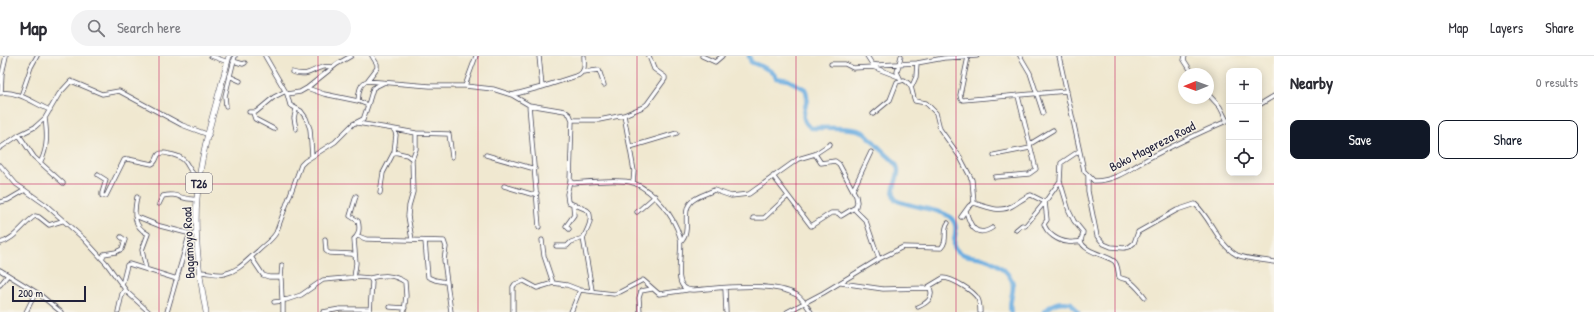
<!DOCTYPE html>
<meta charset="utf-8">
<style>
:root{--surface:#fff;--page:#f2f2f3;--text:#2b2b33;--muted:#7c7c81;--line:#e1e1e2;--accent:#111827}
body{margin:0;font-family:"Patrick Hand",sans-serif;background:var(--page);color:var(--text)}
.controls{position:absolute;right:12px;top:12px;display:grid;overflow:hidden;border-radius:8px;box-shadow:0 2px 10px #0003}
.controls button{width:36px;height:36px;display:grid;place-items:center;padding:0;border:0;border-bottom:1px solid var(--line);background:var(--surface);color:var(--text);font:20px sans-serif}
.compass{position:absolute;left:1178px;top:12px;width:36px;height:36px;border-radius:50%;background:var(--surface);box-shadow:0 2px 10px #0003;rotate:269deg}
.scale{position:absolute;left:12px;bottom:10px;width:74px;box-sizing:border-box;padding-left:4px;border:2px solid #22223b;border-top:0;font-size:11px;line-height:14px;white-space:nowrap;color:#22223b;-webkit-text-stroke:3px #f7f3e8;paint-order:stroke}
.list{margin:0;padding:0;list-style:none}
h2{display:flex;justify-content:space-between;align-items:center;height:52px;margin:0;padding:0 16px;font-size:17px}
h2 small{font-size:13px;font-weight:400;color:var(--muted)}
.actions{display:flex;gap:8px;padding:12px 16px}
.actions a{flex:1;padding:9px 0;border:1px solid var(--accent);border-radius:8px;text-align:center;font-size:14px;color:var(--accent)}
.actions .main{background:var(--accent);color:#fff}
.icon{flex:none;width:22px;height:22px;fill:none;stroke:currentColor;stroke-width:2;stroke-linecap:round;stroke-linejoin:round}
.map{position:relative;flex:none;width:1274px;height:256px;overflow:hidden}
header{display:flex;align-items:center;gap:24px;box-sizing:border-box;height:56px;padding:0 20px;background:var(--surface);border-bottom:1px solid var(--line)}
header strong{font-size:19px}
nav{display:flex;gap:22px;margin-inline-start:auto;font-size:14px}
.search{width:280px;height:36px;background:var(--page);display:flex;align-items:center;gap:10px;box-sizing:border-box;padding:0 14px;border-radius:22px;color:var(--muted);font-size:15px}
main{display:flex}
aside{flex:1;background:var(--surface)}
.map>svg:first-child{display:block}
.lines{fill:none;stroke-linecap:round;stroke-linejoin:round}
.river{stroke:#6daee1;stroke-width:4.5}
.minor-casing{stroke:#414051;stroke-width:5}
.highway-casing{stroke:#414051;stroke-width:6}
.minor{stroke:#fff;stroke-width:3.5}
.highway{stroke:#fff;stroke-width:5}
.grid{fill:none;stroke:#c2185b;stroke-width:1;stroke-opacity:0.55}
.labels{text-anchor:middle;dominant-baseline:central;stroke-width:3;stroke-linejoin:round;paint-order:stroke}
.shield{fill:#f7f3e8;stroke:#62616f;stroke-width:1}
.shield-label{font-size:12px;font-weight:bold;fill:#22223b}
.street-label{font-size:13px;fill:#22223b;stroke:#f7f3e8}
</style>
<header>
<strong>Map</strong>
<div class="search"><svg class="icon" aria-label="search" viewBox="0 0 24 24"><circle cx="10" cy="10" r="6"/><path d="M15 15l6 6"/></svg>Search here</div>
<nav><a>Map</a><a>Layers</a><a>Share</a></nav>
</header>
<main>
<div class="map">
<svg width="1274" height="256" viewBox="0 0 1274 256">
<rect width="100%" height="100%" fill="#f7f3e8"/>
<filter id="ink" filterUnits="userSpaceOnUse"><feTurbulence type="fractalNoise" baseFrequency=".025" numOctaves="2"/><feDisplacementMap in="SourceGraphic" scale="8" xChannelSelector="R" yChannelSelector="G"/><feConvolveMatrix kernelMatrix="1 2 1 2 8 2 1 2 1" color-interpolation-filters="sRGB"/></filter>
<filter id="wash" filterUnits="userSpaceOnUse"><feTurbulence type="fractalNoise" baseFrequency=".012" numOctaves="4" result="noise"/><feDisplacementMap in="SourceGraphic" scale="16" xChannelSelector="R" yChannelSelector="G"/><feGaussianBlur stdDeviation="0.9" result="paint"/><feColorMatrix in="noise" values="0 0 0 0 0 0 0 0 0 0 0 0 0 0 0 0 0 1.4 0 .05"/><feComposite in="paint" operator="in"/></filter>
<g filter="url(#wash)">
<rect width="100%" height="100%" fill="#f0e8d0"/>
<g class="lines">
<path class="river" d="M749,0L751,6C759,10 773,13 776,22L788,24L805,33C813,47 794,60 811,72C823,72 855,70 865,77C870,81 878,91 884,96C889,102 898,106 898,115C898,124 889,136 896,144C900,148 935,153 945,158C965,168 950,184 955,192C961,201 974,200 983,202C992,204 1005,213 1010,221C1018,232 1007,245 1011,256
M1044,256C1053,247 1058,245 1071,247L1078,256"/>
</g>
</g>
<g filter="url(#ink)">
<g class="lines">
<defs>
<path id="minor" d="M211,0L228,6
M265,0L287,38L300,36L307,32L324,38L358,45C359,37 359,28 367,25L430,30H465L493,33L512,39L529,49L565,55L570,59L572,64L570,125L573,127C588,126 621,122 634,127C655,136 674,160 680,181C684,196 670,234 692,234C721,232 771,225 797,239C803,243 807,250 811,256
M539,0L542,31
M702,0L715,6L722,0
M867,0L872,8L877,9L917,7L944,2L977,0
M1020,0L1030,17L1043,57
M1059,0L1083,110L1084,115L1094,125C1118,125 1133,110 1153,100C1178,87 1203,75 1229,64
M1185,0L1184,4L1193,18
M968,1L960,39L961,43L963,44L1067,35
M233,5L243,8L245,7
M831,8H845L853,12L873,11L899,21
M292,16C313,23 313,8 333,11
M583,16L599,14L604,29
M0,18H2L6,0
M229,20L240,25
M900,22L897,16L901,0
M367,25L377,12V8L372,0
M465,30L476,0
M912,30L916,21L917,7
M307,32L337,8L351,0
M0,37C17,34 35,48 50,54
M1,37L2,18
M287,38L290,49L301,55L306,62L310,73L312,100
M1208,38L1220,51L1227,65
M512,39L542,31L579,19C586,14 584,8 584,0
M21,40L31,11L37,0
M358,45L368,49L363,64
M368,49L373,32L383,27
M529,49L539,171
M1259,49L1274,40
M226,50L225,40L235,0
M296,53L294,62L296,73
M249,56H256L274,41L284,36
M253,57L255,63L274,73
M873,58L890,44L897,26L904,24C914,30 911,36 915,45L926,47L936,57L940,73L960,101L972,124L974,147
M624,59L634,115L633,127
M572,64H599L624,59L643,51L647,48L665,23V21L654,13L649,0
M357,67L394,73L396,79L394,96L407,99L412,103
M394,73L416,77L449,78L452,101
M19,79L34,101L63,127
M1030,88L1053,74
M630,91L677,77
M0,92L19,79L35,71L45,62L59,38L71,25L102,38L119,35L182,69L209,79
M815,98L821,107L835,105L839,108L856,140L857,146L855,154L866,165L879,203
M486,99L535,113
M994,99L1030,92
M41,105C48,91 47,77 45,62
M0,109L16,128L46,149L84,183L106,207L127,236L149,256
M98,119L106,124L102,137V140H106L124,104L128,103L152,108C157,106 156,101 159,98C162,96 166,97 169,98C193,102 184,115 199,122
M1088,119V135L1097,180L1104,188L1111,191L1124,192L1129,191L1134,187L1138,176L1177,154L1195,148C1210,161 1219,190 1237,199C1246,203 1263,204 1274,206
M773,120L811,170L831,157H838L841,160L854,152
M995,121L1029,118L1036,113L1018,40
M1060,125L1069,155L1074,165L1083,176C1083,179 1081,183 1081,185C1083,196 1110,200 1115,206C1118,210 1118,216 1119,221C1122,223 1125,223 1128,224C1135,228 1140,235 1145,241
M504,130L531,138L537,137
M853,134L871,96
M380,137L383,117L394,96
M137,141C134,156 132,170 148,178L142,194L146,213
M0,146L8,144L25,134
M1045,146L1047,164L1044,168C1047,178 1058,185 1068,186C1072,187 1077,185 1081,186
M159,148L163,140C179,136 181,145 197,143
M966,155C970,170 976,182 992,172
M637,156L655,140
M135,160L160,170L191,178
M961,161L969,150L974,147C986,151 1000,157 1012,150C1018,147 1024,141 1031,139L1045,146L1060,125L1061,107L1079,95
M753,162H764L788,140
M569,173L566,170L574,159L573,149
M1016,174L1022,169L1025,170L1026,169L1044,147
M358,180L366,183L444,185L446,191L444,204L451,256
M583,182L592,234
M325,183L326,195L329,197L352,198L355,200
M412,184L408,160L409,150L413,136L412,103L416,93V77
M542,184L544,200L553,227
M425,185L428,221L435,224L446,226
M681,186C692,175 681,156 691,146C696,140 707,138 714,134L731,140L749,138L798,103L815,98L830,88
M0,187C14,184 23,168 35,160L39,161L49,169L62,165
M556,190H567L571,186L583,182C587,174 593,164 589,156L587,154L568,146L567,138L570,125
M251,201L263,219L269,221H281L282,243L286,244L301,239L323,224L358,221L370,222L372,226L370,256
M102,203L104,198L116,196L122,193L125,184L121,181
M0,214L39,238L61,256
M199,216C208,216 216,219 224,218C239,215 247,204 258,195C264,189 271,185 276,177L301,109L305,105L335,86L353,68L363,63
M281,221L282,209
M354,222L356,207L354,183C360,178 360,172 358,165L350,160L356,140
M370,222C383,219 393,218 405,226L406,240L404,256
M841,227L883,233L930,232C934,242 927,247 918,251
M0,229L8,219
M122,229L127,209L129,208L177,223
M928,231L943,222C952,222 974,235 978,243C980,247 980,252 980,256
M725,232L726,256
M283,244V256
M274,246L283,245
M390,251L405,252
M26,256L34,240L39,238
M118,256L122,238L125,233
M167,256L188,183L196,175
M323,256L340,253H370
M513,256V231L515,228L524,225L537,232L553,227L567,229L580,234L614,238L620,236L643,224L659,238L687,234
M571,256L580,234
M640,256L639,242L641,235L652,233
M787,256L823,237L879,203L903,191L941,192C949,184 942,175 948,167"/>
<path id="highway" d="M206,256C199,219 194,181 197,143C200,95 217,47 229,0"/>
</defs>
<use href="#minor" class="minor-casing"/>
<use href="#highway" class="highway-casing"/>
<use href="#minor" class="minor"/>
<use href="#highway" class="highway"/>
</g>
</g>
<path class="grid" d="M159,0V256M318,0V256M478,0V256M637,0V256M796,0V256M956,0V256M1115,0V256M0,128H1274"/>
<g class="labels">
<rect class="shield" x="186" y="117" width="26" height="20" rx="3"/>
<g class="shield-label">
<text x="199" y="127">T26</text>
</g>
<g class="street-label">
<text transform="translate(1152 90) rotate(-27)">Boko Magereza Road</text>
<text transform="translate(188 187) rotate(-93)">Bagamoyo Road</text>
</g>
</g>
</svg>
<div class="controls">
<button>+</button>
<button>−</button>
<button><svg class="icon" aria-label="locate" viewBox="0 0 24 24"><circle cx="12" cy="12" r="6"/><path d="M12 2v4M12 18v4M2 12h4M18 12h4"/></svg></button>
</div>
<svg class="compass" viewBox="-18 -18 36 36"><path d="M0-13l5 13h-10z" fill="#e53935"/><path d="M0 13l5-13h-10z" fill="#7c7c81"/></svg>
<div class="scale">200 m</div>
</div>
<aside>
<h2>Nearby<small>0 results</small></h2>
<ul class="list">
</ul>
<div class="actions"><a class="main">Save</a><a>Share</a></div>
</aside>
</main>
